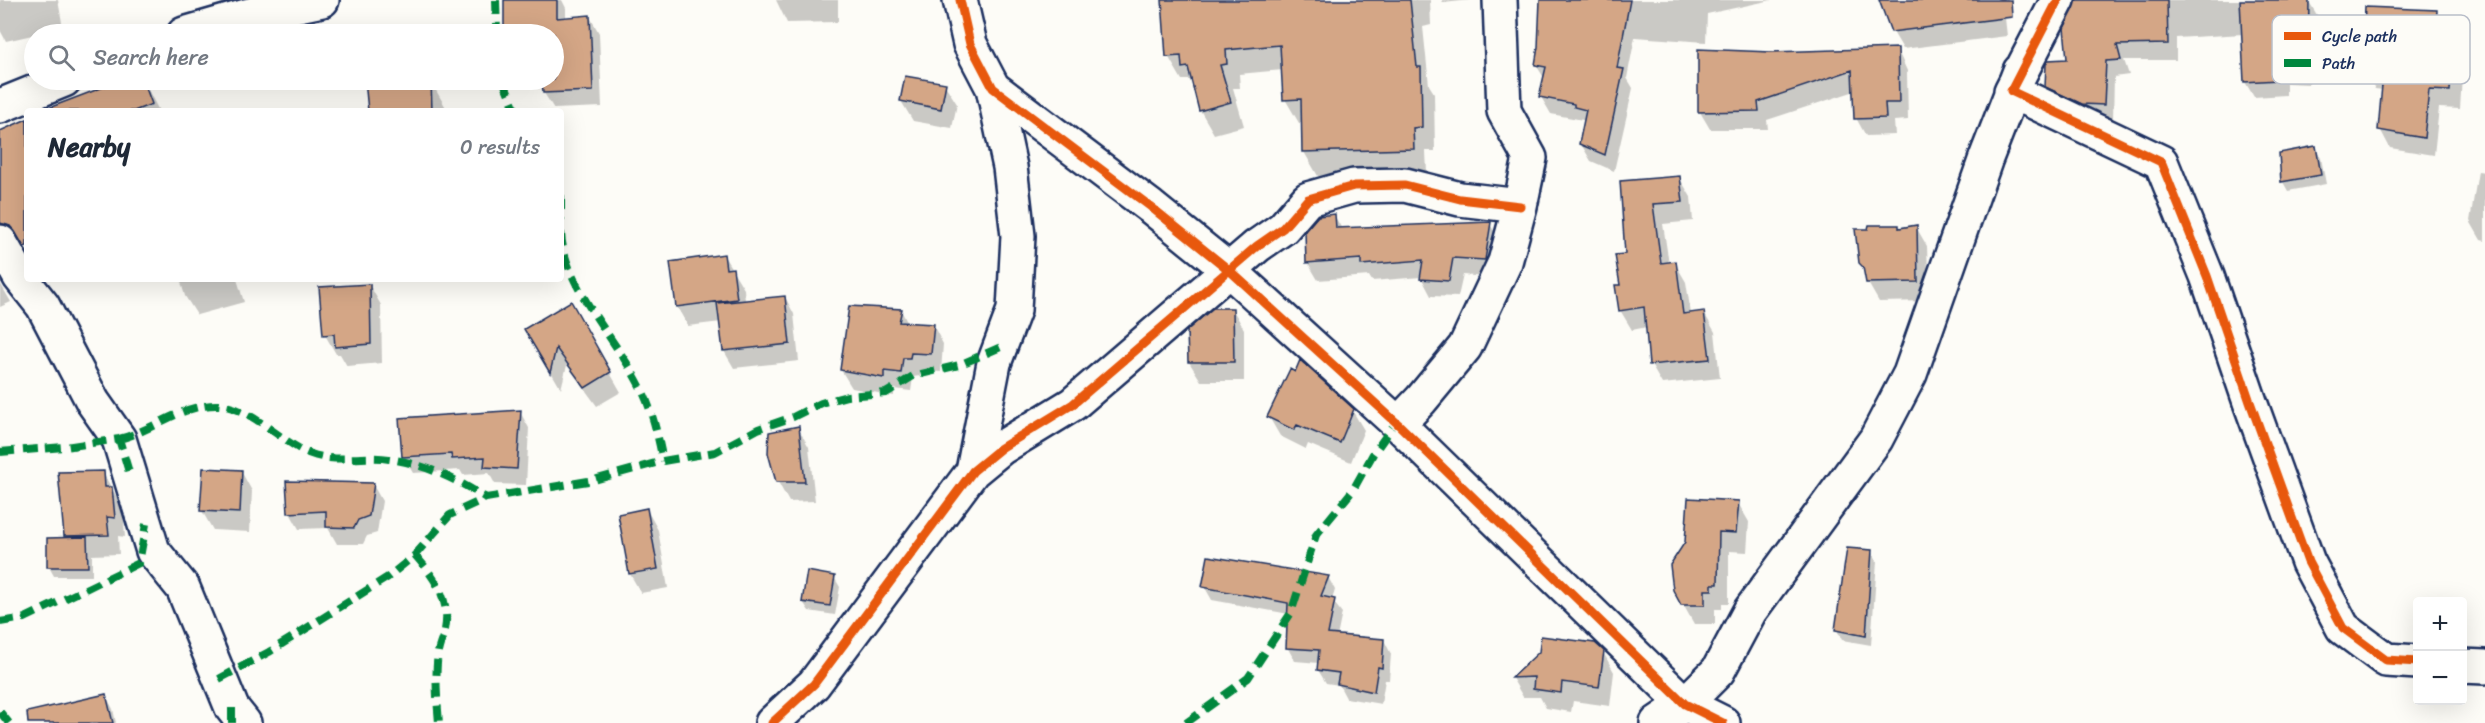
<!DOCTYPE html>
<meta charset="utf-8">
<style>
:root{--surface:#fff;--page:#f2f2f3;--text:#1f2937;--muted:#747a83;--line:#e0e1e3}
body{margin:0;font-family:Sriracha,sans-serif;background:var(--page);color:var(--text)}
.controls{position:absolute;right:18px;bottom:18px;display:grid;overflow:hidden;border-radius:6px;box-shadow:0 6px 24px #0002}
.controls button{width:54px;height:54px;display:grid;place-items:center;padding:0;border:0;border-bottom:2px solid var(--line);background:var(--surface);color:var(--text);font:30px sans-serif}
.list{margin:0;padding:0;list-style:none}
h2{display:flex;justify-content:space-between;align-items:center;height:78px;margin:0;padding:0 24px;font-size:26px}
h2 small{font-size:20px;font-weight:400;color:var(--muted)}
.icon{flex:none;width:33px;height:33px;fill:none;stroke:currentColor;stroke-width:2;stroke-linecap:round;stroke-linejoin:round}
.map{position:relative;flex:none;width:2485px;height:723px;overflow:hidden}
.search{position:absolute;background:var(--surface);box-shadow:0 6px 24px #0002;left:24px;top:24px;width:540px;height:66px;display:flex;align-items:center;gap:15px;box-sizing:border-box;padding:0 21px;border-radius:33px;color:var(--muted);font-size:22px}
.panel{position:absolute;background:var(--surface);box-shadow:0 6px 24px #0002;left:24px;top:108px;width:540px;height:174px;border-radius:6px}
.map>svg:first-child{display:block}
.shadow{fill:#0003}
.building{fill:#d4a686;stroke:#1b2f5e;stroke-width:1.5}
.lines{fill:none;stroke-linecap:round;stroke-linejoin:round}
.minor-casing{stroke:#1b2f5e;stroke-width:38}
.minor{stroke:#fdfcf7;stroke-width:33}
.quiet{stroke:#00873e;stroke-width:8;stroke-dasharray:15 8;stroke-linecap:butt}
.cycleway-casing{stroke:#fdfcf7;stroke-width:13}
.cycleway{stroke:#e8590c;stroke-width:9}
.key{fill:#fdfcf7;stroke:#b9bec9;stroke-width:1.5}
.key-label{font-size:16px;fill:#1b2f5e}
</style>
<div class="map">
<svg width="2485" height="723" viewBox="0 0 2485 723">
<rect width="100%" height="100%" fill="#fdfcf7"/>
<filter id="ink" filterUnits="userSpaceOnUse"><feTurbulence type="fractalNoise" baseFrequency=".0167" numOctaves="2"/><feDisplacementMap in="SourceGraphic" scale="12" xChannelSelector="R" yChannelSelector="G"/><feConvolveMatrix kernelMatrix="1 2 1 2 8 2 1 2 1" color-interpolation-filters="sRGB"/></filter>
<g filter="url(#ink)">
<path class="shadow" d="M0,0H58L63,28L6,41L0,30Z
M506,0H562L566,8V19L590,17L599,33L602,107L554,109L544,93V80H554V34H506Z
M776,0H838V22L787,23Z
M1163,0H1430L1431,25L1423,27L1429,85L1434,93L1435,151H1426L1427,172L1318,176L1304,152L1303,123H1299L1285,99L1283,70L1239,74L1240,88H1233L1244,126L1214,134L1200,110L1190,80H1182L1168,56Z
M1442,0H1471L1443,3Z
M1542,0H1772L1707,14L1706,42L1635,37L1627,78L1633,88L1614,171L1591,161L1581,144L1585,123L1583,120L1551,114L1541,97L1545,79L1536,65Z
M1881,0H2003L2007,36L1903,49L1893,32Z
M2077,0H2308L2317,15L2316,76L2310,74L2309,84L2286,83V95L2254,97L2245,82L2243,34L2176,38V60H2124L2129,75L2114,77L2113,120L2092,119L2056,102L2047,86L2069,60Z
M2436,11L2447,30L2445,57H2451L2462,76L2460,109L2439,108L2434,155L2390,148L2380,129L2383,90L2375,89L2364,70Z
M1897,49L1908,73H1907L1908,120L1894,121L1895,135L1866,136L1856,118L1855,91L1767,120L1768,129H1710L1700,112L1771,53Z
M127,80H143L159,111H51Z
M366,80H430L445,106L446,111H369Z
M945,85L957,104L952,128L913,121L901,101Z
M2315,148L2321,158L2326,184L2288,191L2283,182L2281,154Z
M2478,171L2485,172V241L2481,240L2470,221Z
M1679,177L1691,197L1693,221L1663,224L1669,264L1675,263L1686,282L1691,314L1704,313L1715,332L1720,378L1662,384L1651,365L1647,327L1632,330L1620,310L1621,286L1627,255L1621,182Z
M1334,215L1342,229L1490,224L1500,241L1494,278L1463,275L1458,297L1431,296L1421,277L1372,281L1369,276L1318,280L1308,263Z
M1916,227L1927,246L1929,301L1879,302L1868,283L1865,271L1860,262L1899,229Z
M724,256L744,289L745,301L785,297L794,314L799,361L734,368L724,351L721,322L688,326L677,307Z
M180,279H237L244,302L197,315L185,296Z
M0,283L11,302L0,307Z
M370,286L381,305L382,363L347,366L340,354H336L325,335Z
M570,303L621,392L597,406L567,365L561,389L526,329Z
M901,310L908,324L933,325L943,344L941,372L921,371L920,376L913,377L911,391L894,389V396L852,388L841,370Z
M1233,310L1244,329V381H1201L1189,362Z
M1352,410L1364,430L1351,462L1308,444L1306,449L1280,436L1269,417Z
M520,412L529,428L526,485L495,484L489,473L463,475L460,470L413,473L403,456Z
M798,428L809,447L815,501L789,502L778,482Z
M241,471L252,491L250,532L213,530L202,511Z
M103,473L123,508L125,537L118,536L119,554L92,555V576H54L49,567L68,539L66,536Z
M373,485L382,501L377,533L367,536L363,544H337L328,528L299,529L290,513Z
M1738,503L1749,522L1747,552L1729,551V603H1722V609H1715V624H1694L1675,590Z
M647,510L658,530L668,588L641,593L630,574Z
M1871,551L1877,561L1871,645L1842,640L1837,630Z
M834,577L840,587L835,615L809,611L803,602Z
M1328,577L1335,590L1332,600L1342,613L1337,637L1384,640L1391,654L1389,680H1385L1381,704L1346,698L1339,685L1326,683L1318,670L1319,663L1295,661L1287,647L1289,614L1212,600L1204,586Z
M1541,652H1603L1614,672L1610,706L1573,701L1571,712L1546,708L1540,697H1523L1512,678Z
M106,696L113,709L116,723H74Z"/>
<path class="building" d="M504,0H557V18L590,15L593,91L543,93L542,80H554V34H504Z
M1162,0H1410L1417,67H1421L1422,127L1413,128L1414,149L1302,152L1301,99L1283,100L1280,45L1226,50L1227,64L1220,65L1231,102L1199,111L1188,67L1182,68L1181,56L1166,57Z
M1540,0H1630L1617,68L1624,69L1605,155L1579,144L1586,110L1574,107V104L1539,97L1546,67L1535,65L1538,47Z
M1879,0H2011L2012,17L1891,32Z
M2077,0H2167L2168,44L2117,45L2121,60L2106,61L2104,105L2082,104L2045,87L2046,64L2048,60L2067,59L2064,28Z
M2240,0H2309L2308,61L2302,60L2301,69L2278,68V80L2244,82Z
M2365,7L2437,10L2435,55L2452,56L2450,91L2429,90L2424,138L2378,130L2383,74L2362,71Z
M1898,48L1899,103H1885L1886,118L1854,119L1852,70L1758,102L1759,111L1698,112V49L1771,52Z
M905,76L946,83L941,109L900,101Z
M122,80H143L152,104L134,111H46V109Z
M365,80H431L432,111H368Z
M27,119V246L24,247L10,226L0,223V131Z
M2316,146L2321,175L2281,182L2279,153Z
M1680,176L1683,202L1653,204L1661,263L1676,261L1683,314L1704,311L1710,359L1649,365L1644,307L1619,311L1615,285H1620L1615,255L1625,254L1620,181Z
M1335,214L1336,228L1491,222L1485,260L1453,258L1449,281L1420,279L1423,260L1361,265V259L1306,263L1305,231L1318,216Z
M1869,225H1899V228L1917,225L1918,282L1866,283L1863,267L1859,263L1855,229H1868Z
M724,254L726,269L733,268L737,299L676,307L670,262Z
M370,284L371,344L335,347L334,334L323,335L319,287Z
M785,296L790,344L723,351L717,303Z
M571,301L611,372L585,388L556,348L550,373L524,329Z
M849,306L902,309L899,322L934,324L931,354L911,353L910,358H903L901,373L884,371V378L840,370Z
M1213,308H1233L1234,362H1188L1187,330Z
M1300,360L1354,409L1340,443L1297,425L1294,430L1267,417L1290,369L1295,372Z
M521,410L517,469L484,467L485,457L452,459L451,454L402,457L399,418Z
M799,426L805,482H776L768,453L769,432Z
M203,468L242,470L240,513L200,511Z
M104,471L105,487H112L115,518L107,517L109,535L64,536L58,472Z
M286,481L374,483L369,516L358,520L354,528L326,527V511L288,513Z
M1688,498L1739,501L1736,533L1719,532L1718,584H1712V590H1705V605H1681L1673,590L1670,565L1685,542Z
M647,508L658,569L629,574L618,514Z
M87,537L88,567H47V538Z
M1847,548L1872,550L1866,636L1835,630Z
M1208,556L1329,576L1321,596L1335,599L1328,634L1384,639L1382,668L1378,667L1374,692L1337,684L1339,673L1317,670L1319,650L1286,648L1288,603L1202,587Z
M807,571L835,576L830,606L802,602Z
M1541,636L1595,643L1604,651L1599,687L1562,682L1561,693L1533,689L1534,677L1511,678L1539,652Z
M106,694L113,723H28L27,712Z"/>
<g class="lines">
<defs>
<path id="minor" d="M960,0L970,44L993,88L1151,207L1229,270L1398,424L1685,704L1723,723
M2058,0L2011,91L2161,162L2207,276L2250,402L2308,562L2343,628L2386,660L2418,662
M184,34L246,16L322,0
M0,106L64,80
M0,242L20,277L43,306L93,402L119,439L153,551L183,588L232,708L244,723
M1398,424L1421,400L1465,347L1505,262L1520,206L1530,158L1504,111L1500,0
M973,471L994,363L1014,310L1018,236L1010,167L993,88
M2462,666L2485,667
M772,723L814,684L973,471L1001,448L1073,404L1257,246L1283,228L1308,199L1354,186L1405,185L1460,199L1520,206
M1657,723L1685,704L1718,671L1750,611L1876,439L1910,374L1986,158L2020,71"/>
</defs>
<use href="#minor" class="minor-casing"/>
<use href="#minor" class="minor"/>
<path class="quiet" d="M496,0L497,34
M503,80L516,111
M561,195V220
M561,232C563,286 616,338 640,386C652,409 658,436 663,461
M119,439C153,431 181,404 218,405C252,407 281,443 311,454C335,463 364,455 389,459C425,464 456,479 486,498
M0,452L65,447L119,439L129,472
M415,555C434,577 451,599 445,630C443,638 439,645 438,653C435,676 437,699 439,723
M0,622L25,618L139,563L146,524
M219,679L269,652L388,577L415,555L450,515L486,498L594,480L663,461L715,452L758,429L793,417L821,403L847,396L886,393L913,376L959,365L1001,347
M232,708V723
M0,712L9,723
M1186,723L1248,678L1291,613L1316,535L1353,490L1373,454L1396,422"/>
<defs>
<path id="cycleway" d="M960,0L970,44L993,88L1151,207L1229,270L1398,424L1685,704L1723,723
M2058,0L2011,91L2161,162L2207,276L2250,402L2308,562L2343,628L2386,660L2418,662
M772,723L814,684L973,471L1001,448L1073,404L1257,246L1283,228L1308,199L1354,186L1405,185L1460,199L1520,206"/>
</defs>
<use href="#cycleway" class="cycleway-casing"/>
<use href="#cycleway" class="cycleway"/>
</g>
</g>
<rect x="2272" y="15" width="198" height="69" rx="9" class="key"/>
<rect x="2284" y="32" width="27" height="8" fill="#e8590c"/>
<rect x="2284" y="59" width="27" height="8" fill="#00873e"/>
<g class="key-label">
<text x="2322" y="42">Cycle path</text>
<text x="2322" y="69">Path</text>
</g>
</svg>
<div class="controls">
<button>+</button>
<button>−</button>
</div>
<div class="search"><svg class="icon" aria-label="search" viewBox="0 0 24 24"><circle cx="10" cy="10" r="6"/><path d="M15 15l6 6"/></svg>Search here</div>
<section class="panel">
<h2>Nearby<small>0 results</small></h2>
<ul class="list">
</ul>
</section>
</div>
